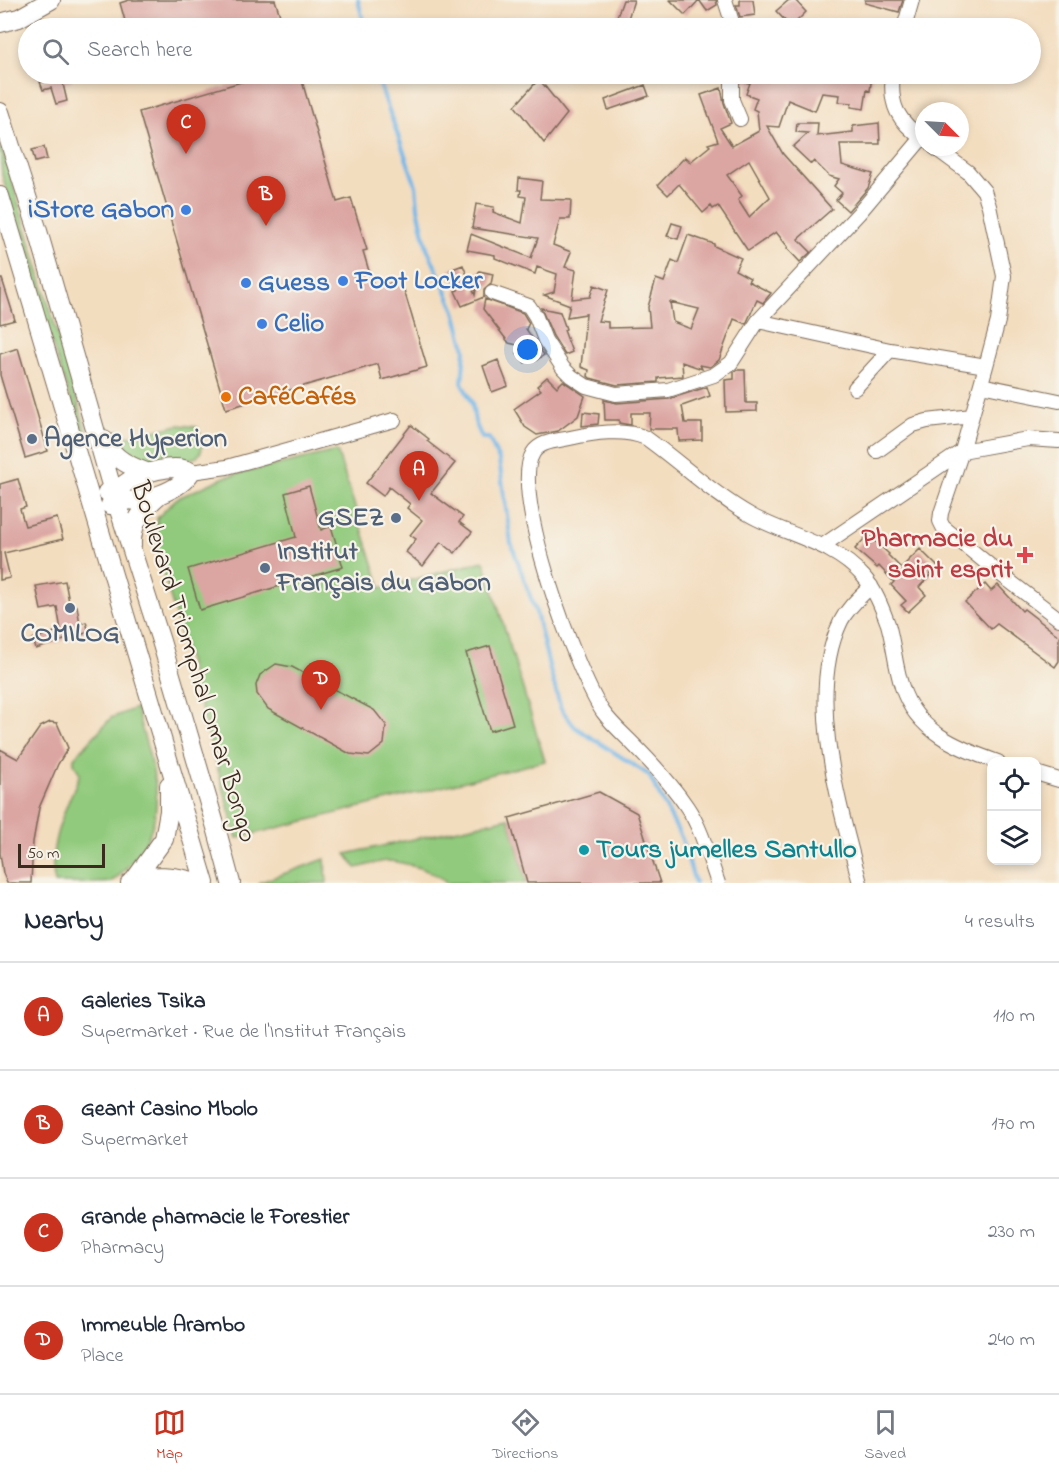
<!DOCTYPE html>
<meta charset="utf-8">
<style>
:root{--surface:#fff;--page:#f6f6f7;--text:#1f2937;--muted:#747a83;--line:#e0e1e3;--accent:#c8321e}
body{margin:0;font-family:"Indie Flower",sans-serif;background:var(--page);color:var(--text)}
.controls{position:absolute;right:18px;bottom:18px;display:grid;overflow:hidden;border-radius:12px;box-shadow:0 3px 9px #0003}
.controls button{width:54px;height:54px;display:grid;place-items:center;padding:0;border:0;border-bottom:2px solid var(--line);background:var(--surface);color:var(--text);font:30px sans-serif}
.compass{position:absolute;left:915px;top:102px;width:54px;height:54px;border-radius:50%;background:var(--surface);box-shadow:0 3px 9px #0003;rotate:114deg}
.scale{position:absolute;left:18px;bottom:15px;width:87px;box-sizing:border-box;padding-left:6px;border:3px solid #3b2a1e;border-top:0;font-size:16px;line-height:21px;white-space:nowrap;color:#3b2a1e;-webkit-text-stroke:4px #f7f3e8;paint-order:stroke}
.you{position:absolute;left:528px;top:350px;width:21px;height:21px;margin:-15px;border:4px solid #fff;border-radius:50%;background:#1a73e8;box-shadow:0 0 0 9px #1a73e833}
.badge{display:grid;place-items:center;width:39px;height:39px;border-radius:50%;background:var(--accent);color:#fff;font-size:20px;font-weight:700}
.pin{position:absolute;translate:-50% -50px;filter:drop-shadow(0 2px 3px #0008)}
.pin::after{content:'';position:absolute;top:32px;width:21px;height:18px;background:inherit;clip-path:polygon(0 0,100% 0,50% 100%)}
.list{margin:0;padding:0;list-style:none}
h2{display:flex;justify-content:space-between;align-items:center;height:78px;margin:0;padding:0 24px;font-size:26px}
h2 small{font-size:20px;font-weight:400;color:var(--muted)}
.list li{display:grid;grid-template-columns:39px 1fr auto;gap:18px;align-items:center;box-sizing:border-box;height:108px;padding:0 24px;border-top:2px solid var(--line)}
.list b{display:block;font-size:22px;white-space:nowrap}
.list p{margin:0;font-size:20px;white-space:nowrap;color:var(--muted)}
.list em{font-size:20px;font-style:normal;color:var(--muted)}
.icon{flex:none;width:33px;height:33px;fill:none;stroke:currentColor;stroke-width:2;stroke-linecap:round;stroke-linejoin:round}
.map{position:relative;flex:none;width:1059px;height:883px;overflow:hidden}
.search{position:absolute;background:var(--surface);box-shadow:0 3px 9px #0003;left:18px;right:18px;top:18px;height:66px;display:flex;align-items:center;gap:15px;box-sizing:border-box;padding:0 21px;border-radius:33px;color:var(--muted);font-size:22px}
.sheet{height:510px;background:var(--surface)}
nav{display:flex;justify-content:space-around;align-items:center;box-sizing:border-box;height:84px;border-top:2px solid var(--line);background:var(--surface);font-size:16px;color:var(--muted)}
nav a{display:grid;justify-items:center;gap:3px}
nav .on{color:var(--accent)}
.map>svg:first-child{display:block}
.green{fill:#91ca7d;stroke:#667a4e;stroke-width:1.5}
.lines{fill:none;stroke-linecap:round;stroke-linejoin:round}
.stream{stroke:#72b7e8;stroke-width:4}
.building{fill:#dba5a2;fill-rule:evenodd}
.minor-casing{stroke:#7b6956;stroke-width:16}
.major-casing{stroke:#7b6956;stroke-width:20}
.minor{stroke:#fff;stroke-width:14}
.major{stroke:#fff;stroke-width:18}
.shop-dot{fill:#3f7fe0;stroke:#f7f3e8;stroke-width:2}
.food-dot{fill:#e8710a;stroke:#f7f3e8;stroke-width:2}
.service-dot{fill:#5c6f8a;stroke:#f7f3e8;stroke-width:2}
.health-dot{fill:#e0444e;stroke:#f7f3e8;stroke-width:2}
.culture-dot{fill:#0f9aa8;stroke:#f7f3e8;stroke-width:2}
.labels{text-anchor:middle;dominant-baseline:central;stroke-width:4.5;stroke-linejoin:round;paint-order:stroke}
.shop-label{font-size:27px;font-weight:bold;fill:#366cbe;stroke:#f7f3e8;text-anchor:start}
.food-label{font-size:27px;font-weight:bold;fill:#c56008;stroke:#f7f3e8;text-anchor:start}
.service-label{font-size:27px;font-weight:bold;fill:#4e5e75;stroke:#f7f3e8;text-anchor:start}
.health-label{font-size:27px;font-weight:bold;fill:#be3a42;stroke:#f7f3e8;text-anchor:end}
.street-label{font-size:27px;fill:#3b2a1e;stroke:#f7f3e8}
.culture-label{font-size:27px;font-weight:bold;fill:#0d838f;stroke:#f7f3e8;text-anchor:start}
</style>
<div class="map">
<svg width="1059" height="883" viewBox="0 0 1059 883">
<rect width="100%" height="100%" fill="#f7f3e8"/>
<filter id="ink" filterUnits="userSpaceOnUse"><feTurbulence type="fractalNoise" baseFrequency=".0167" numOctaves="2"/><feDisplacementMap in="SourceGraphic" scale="12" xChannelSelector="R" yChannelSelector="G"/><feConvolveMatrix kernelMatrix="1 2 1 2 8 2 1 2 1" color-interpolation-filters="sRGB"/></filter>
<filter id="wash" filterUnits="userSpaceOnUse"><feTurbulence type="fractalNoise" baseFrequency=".008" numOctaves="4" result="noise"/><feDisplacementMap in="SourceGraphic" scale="24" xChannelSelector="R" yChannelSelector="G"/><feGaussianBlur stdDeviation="1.35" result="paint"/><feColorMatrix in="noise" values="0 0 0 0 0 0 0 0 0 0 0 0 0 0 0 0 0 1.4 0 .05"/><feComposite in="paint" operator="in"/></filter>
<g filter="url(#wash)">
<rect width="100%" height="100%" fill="#f3ddbf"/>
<path class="green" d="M2,148L89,440L85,442L48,331L2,175L0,149Z
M179,425L197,427C204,437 205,448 197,457C172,465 142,469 122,449C116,444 112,441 110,434L119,430L124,435L131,436Z
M337,451L381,588L484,561L545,761L237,838L157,549V518L176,499L225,477Z
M136,708C150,763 175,811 133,860C127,867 119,878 110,882C103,883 66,883 55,883C46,845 66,808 80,774L74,763V758L111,718Z
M509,818L527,883H447C437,872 405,862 389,861C379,861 366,866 356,868L346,854Z
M325,859L327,883H258Z"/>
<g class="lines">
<path class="stream" d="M358,0L365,28
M376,74L416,186L418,208L427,248L455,311L465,349L462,383L472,403L475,422L482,438H489L499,460L511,543L536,612L550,670L561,709L575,727L649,775L682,839L695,883"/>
</g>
<g id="blocks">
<path class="building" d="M129,0H275L284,28H127L120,3Z
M623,0H634L625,28H613Z
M670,0H699L685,15Z
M699,0H716L717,5L707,11Z
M740,0H753L755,15L740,17L736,5H740Z
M789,0H795L806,12L791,27L776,11Z
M865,0H903L899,12L865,3Z
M67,74H70L72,81L63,84L67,101L56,104L51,88L43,90L40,82Z
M268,74H271L272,77L283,74H300L337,202L351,198L367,250L363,251L374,288L401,280L427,367L382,380L378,364L226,409L139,112Z
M741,74L872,75L870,91L867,90L864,109L851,107L852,103L839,102L840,95L822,93L815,111L788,100L779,127L767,126L783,154L832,209L798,239L811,252L800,262L787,248L788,247L776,232L748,251L718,206L713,209L711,206L703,213L679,184L668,195L658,185L685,157L690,162L710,146L708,144L718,141L701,95L721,88L724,103L731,123L720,128L732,146L759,131L757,111L753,109L757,98L746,94L750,83L741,82ZM749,160L770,197L749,217L738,200L742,196L727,175Z
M539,79L567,114L544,143L515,106Z
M645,85L649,96L608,110L605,100Z
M797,123H818L817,136L853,132V126L879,123L880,144H840L842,165L873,174L868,188L848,211L836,200L842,193L834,186L839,179L829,176L814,161L811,164L793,147L808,133L796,132Z
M44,147L47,159L35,162L32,150Z
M519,178L542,181L540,199L571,200L570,219H560L553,245L571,252L565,267L576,270L572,299L590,297L594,285L608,290L598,321L608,322V328L650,327L648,307L656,279L664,282L672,260L678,263L688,235L714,244V246L741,258L735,270L750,278L748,281L771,293L763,303L757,300L746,324L734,319L719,360L710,367L700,365L702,369L682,362L683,376L658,378V382L617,385L590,378L588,376L589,370L581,367L586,314L567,317L570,305L544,295L554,292L557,274L537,267L535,274L495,258V255L467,250L471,234L531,258L538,238L472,228L476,204L494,207L493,212L522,223L526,197L520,196L521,190H518ZM670,302L699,309L691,329L673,322Z
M672,223L682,226L678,239L667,236Z
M463,265L475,295L479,271L493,274L491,284L484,290V297L462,306L455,291L458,290L450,270Z
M0,279H2L15,320L0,324Z
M485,299L523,313L529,323L526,329L544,355L535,361L532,357L525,363L517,353L530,348L509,343L483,309Z
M541,308L560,312L566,329L564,330L572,352L565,355L553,336Z
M18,348L48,451L25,458L0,375V354Z
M498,360L508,386L492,392L483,366Z
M737,370H745L746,403H757V411L726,412L725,380L734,379V372Z
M547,377L557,387L563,381L585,396L578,416L558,431L537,435L525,427L514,409L541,390L537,386Z
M707,387L710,396L682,406L685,423H702V440L679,441L678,429H649L650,413H631V425L619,423V420H605L604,400L617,403L669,399Z
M583,412L599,414L598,424L582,426Z
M411,425L429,439L427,441L455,463L431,493L463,517L459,522L472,532L455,553L441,542L423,566L406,552L416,539L410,535L422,520L407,508L410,504L389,487L383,496L366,483Z
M18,479L26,507L20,509L25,526L57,518L63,539L4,553L10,578L0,580V484Z
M309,486L321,530L331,526L343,567L200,610L188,569L296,537L285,493Z
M868,535L889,554L888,555L901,568L920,549L938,567L919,587L926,595L908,612L901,605L906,601L891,585L894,582L879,566L877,568L855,549Z
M65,581L69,602L77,606L80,624L86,622L89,632L36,649L33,639L61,630L57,607L41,610L36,586Z
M985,584L991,591L998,585L1022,611L1024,609L1059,636V661L1055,667L997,624L991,629L965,602Z
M490,646L513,724L490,731L466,653Z
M276,664L292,667L374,710L386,725L384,744L369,756L350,754L268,709L257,694L256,685L260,675Z
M50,722L57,723L68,748L58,764L39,808L33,842L31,883H7L3,873L0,853V749L18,759L40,727Z
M599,792L637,813L660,883H527L509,818Z"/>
</g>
</g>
<g filter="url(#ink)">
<use href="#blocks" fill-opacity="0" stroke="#7b6956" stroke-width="1.5"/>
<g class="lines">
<defs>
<path id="minor" d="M725,0L734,28
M904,28L912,0
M732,74V100L740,119
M893,74C889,106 898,121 924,140
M934,147L968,172L984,191L989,206L1004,276L998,321L986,366L962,451L941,513L940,521L943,527L995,570L1059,619
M492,293L529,306L536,317L545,340L563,368L571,376L586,386L616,394L668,390L714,375L731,363L758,321L859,213L922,138
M758,321L890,350L986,366
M981,385L1059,401
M855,388L890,350
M877,451L913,425L927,421L972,416
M191,472L227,467L394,420
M822,546L962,451L1028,439L1059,441
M1036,773L1059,780
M718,883C709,858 702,829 687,807C671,783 651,762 631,742C621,732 611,723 603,712C577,674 509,492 533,453C540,441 557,441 570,438C593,433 623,428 646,438C681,463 714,495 752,516C789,536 834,543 863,576C875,589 882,608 888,624C894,645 895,666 902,687C916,731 957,748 998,762
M860,883C840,807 805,695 841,621C848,607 860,597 871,586"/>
<path id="major" d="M0,23L19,18L51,0
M0,112L38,231L111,485L161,641L217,831L231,883
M0,196L205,883
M104,440C115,460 129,466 149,473
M107,492C112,495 116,498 121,499C141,505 181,490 191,472C176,462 138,473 123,485C117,489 113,498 110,505
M132,546C131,523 142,510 158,496
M130,883C148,872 179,876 198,883
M132,883L164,839L169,811V785"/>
</defs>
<use href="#minor" class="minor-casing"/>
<use href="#major" class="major-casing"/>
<use href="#minor" class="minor"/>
<use href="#major" class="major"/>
</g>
</g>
<g class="shop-dot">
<circle cx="186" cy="210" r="6"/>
<circle cx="343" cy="281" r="6"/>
<circle cx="246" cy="283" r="6"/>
<circle cx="262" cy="324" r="6"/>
</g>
<circle class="food-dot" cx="226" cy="397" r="6"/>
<g class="service-dot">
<circle cx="32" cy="439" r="6"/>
<circle cx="396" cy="518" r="6"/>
<circle cx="265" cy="568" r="6"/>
<circle cx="70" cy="608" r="6"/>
</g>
<path class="health-dot" d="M1022 546h6v6h6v6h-6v6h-6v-6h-6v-6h6z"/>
<circle class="culture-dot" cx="584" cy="850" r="6"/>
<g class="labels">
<g class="shop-label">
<text x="174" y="210" text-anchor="end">iStore Gabon</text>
<text x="355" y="281">Foot Locker</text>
<text x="258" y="283">Guess</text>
<text x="274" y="324">Celio</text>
</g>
<g class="food-label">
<text x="238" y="397">CaféCafés</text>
</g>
<g class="service-label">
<text x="44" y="439">Agence Hyperion</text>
<text x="384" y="518" text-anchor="end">GSEZ</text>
<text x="277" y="552">Institut<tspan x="277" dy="31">Français du Gabon</tspan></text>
<text x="70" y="634" text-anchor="middle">COMILOG</text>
</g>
<g class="health-label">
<text x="1013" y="539">Pharmacie du<tspan x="1013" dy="31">saint esprit</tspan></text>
</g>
<g class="street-label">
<text transform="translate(193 662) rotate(73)">Boulevard Triomphal Omar Bongo</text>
</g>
<g class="culture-label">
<text x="596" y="850">Tours jumelles Santullo</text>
</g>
</g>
</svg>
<div class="controls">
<button><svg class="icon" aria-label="locate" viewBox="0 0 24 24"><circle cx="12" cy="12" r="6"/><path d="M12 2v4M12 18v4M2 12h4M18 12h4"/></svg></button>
<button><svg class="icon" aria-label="layers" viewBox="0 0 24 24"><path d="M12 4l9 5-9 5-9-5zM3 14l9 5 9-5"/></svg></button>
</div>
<svg class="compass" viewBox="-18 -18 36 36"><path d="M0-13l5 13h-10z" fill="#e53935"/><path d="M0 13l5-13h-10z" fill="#747a83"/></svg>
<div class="scale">50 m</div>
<div class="you"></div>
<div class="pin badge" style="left:419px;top:501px">A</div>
<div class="pin badge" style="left:266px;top:226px">B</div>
<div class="pin badge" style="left:186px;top:154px">C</div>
<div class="pin badge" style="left:321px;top:710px">D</div>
<div class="search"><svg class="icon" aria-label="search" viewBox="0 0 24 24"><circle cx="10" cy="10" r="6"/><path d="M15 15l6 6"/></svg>Search here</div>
</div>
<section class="sheet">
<h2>Nearby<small>4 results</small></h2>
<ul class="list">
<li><span class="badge">A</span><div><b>Galeries Tsika</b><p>Supermarket · Rue de l'Institut Français</p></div><em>110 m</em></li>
<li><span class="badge">B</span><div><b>Geant Casino Mbolo</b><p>Supermarket</p></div><em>170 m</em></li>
<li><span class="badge">C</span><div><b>Grande pharmacie le Forestier</b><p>Pharmacy</p></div><em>230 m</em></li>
<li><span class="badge">D</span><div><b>Immeuble Arambo</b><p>Place</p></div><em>240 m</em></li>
</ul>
</section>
<nav>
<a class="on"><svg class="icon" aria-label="map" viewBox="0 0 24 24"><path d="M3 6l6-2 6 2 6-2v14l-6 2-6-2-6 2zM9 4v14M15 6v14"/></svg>Map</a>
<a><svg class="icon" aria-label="directions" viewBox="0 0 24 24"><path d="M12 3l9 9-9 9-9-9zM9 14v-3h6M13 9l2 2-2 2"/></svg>Directions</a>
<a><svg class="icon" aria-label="saved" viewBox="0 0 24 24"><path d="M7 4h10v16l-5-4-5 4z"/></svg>Saved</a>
</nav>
